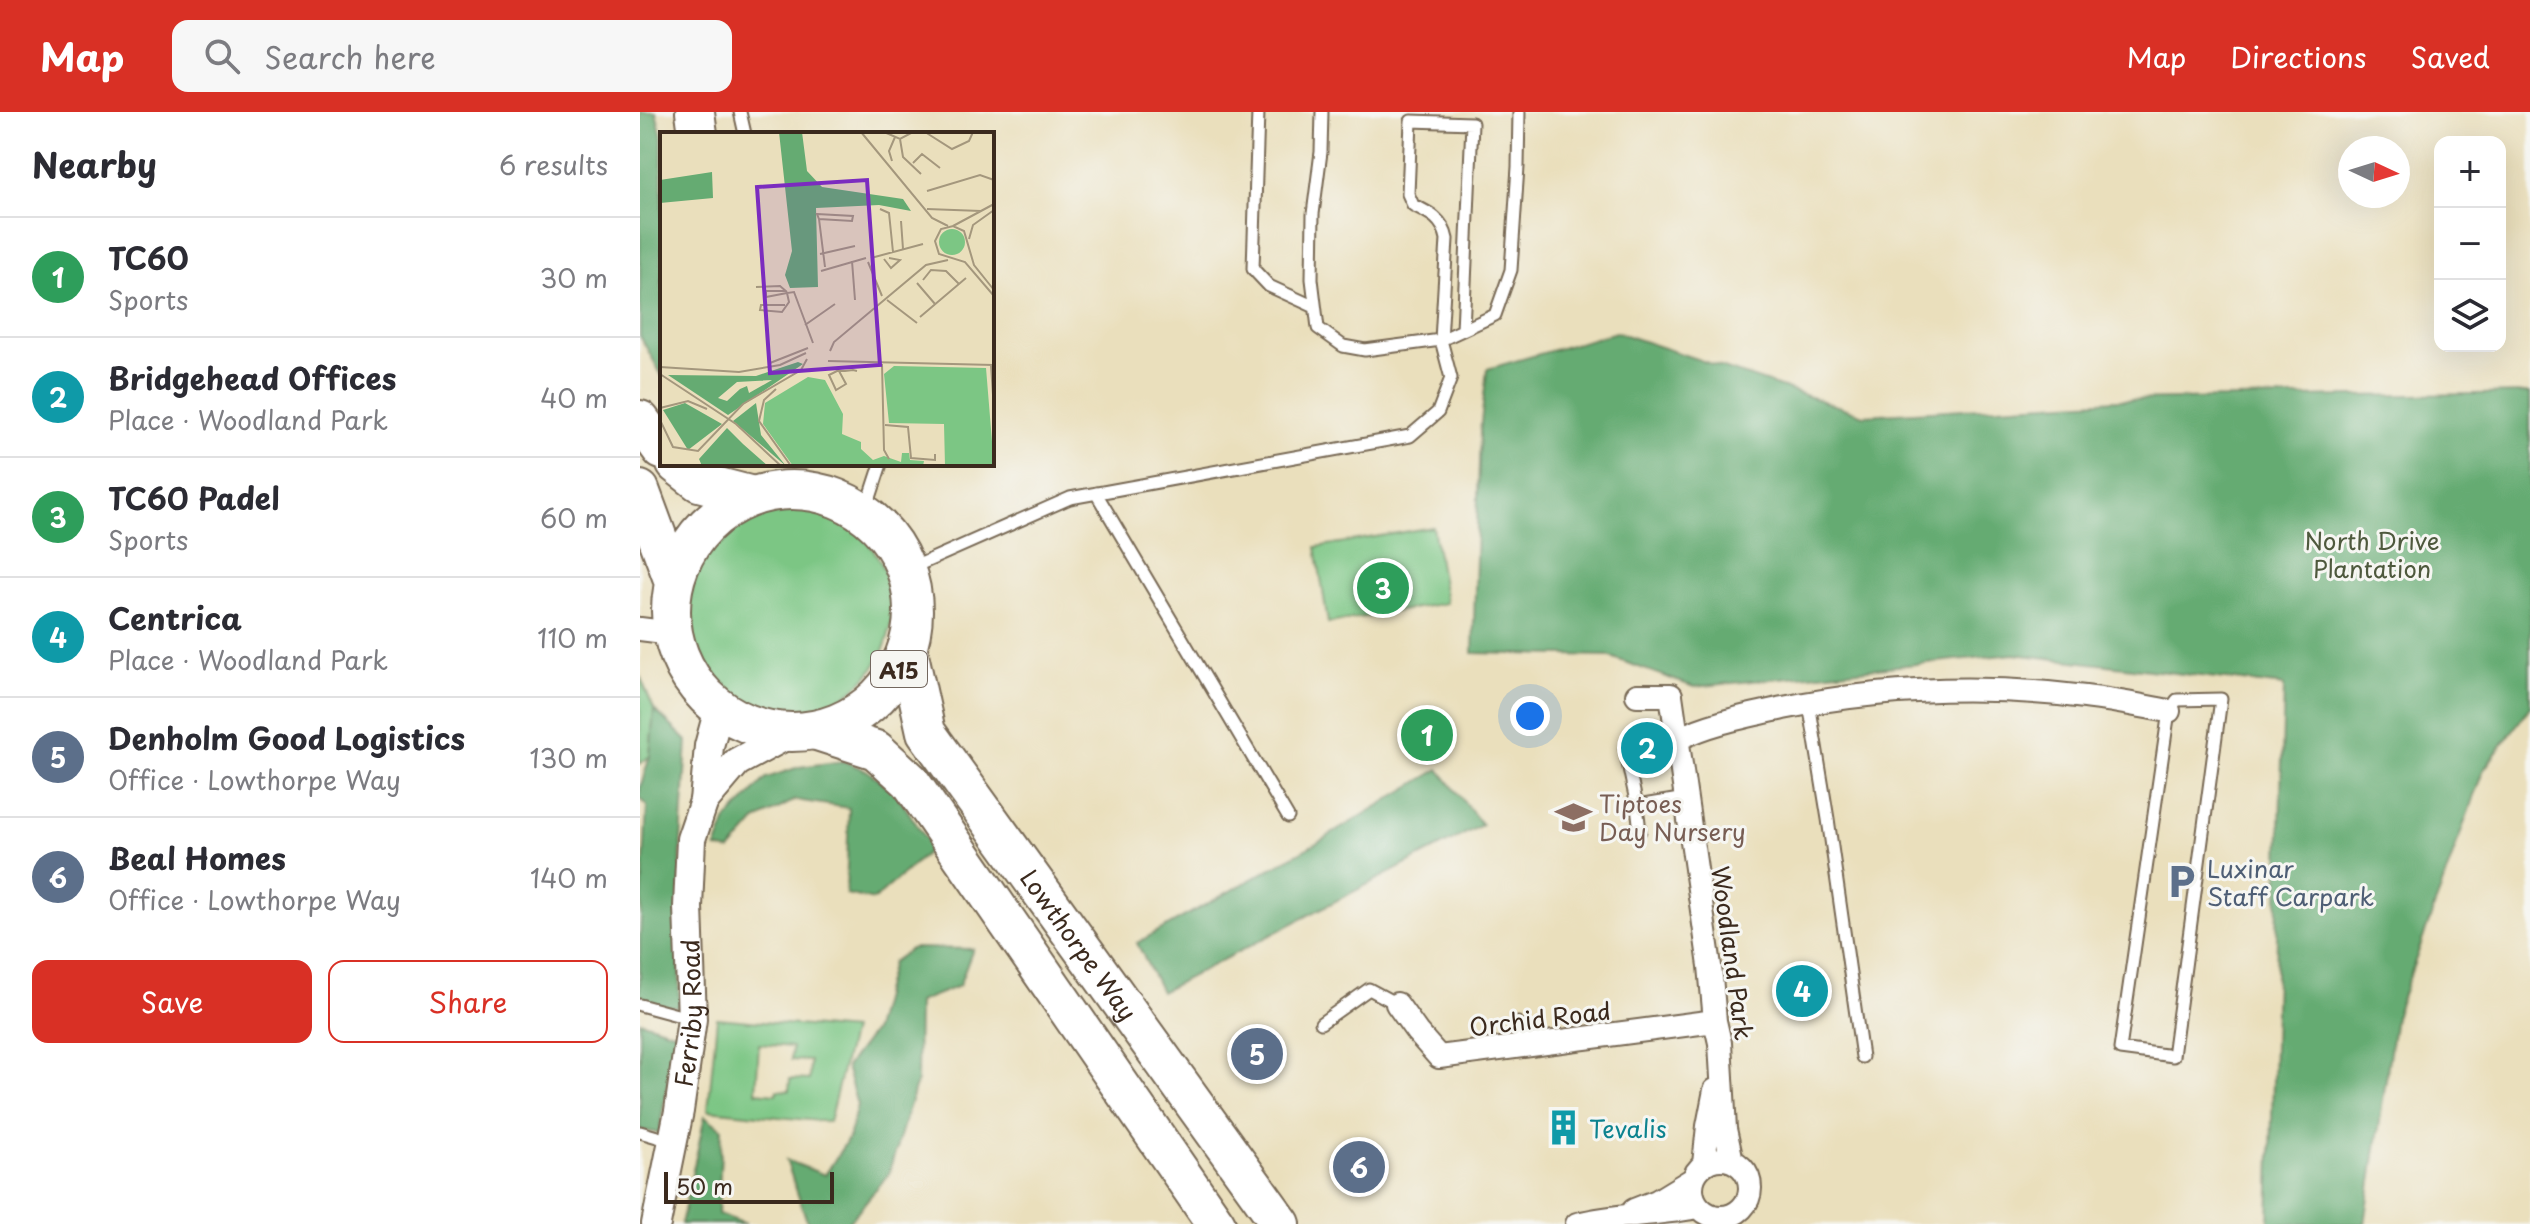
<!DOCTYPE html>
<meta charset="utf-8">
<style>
:root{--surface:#fff;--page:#f7f7f7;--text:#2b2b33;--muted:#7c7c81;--line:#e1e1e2;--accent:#d93025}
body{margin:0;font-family:"Playpen Sans",sans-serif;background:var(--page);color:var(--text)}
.controls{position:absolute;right:24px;top:24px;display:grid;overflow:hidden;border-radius:16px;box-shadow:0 8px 32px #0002}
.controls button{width:72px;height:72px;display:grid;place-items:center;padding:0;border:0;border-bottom:2px solid var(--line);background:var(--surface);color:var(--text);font:40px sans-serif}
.compass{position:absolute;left:1698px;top:24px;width:72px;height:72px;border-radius:50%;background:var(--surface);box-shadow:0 8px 32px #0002;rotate:94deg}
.scale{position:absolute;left:24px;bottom:20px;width:170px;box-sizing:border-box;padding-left:8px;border:4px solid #3b2a1e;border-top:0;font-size:22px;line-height:28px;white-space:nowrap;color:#3b2a1e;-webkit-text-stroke:6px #f6f6f2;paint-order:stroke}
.you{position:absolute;left:890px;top:604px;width:28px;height:28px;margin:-20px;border:6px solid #fff;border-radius:50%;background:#1a73e8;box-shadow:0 0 0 12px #1a73e833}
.badge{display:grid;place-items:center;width:52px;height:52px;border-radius:50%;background:var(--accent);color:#fff;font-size:26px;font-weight:700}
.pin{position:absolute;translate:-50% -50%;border:4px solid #fff;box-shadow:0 2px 8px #0006}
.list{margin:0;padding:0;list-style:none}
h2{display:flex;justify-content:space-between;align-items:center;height:104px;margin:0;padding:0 32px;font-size:34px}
h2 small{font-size:26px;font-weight:400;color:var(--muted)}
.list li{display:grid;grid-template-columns:52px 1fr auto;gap:24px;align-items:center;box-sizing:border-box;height:120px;padding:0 32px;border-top:2px solid var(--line)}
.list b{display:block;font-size:30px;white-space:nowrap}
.list p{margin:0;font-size:26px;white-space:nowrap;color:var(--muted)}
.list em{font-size:26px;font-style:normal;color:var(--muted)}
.actions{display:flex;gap:16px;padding:24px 32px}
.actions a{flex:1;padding:18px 0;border:2px solid var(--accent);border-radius:16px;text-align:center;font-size:28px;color:var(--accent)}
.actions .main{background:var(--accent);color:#fff}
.icon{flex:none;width:44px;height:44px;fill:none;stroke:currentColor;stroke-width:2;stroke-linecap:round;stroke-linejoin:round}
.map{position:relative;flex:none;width:1890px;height:1112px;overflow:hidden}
header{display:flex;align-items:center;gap:48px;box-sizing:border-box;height:112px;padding:0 40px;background:var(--accent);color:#fff}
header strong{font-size:38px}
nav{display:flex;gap:44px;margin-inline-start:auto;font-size:28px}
.search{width:560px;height:72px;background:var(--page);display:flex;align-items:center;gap:20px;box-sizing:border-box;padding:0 28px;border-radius:16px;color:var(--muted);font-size:30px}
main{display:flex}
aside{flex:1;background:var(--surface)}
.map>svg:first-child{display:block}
.green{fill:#7cc684;stroke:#5c7851;stroke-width:2;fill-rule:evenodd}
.forest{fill:#65ab72;stroke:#506a48;stroke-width:2}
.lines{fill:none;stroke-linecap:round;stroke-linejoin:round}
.service-casing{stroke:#786955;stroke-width:15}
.minor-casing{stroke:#786955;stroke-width:26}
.tertiary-casing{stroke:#786955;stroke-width:32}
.trunk-casing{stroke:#786955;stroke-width:42}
.service{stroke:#fff;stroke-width:11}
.minor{stroke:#fff;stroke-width:22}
.tertiary{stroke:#fff;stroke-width:28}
.trunk{stroke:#fff;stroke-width:38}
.labels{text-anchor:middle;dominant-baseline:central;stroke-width:6;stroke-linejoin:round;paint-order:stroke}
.shield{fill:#f6f6f2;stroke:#73675e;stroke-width:2}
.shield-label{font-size:22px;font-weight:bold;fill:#3b2a1e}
.park-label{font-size:24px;fill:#4e593d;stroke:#f6f6f2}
.education-label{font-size:24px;fill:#785e54;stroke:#f6f6f2;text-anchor:start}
.service-label{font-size:24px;fill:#4e5e75;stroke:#f6f6f2;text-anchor:start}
.street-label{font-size:24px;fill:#3b2a1e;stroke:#f6f6f2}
.culture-label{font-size:24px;fill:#0d838f;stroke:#f6f6f2;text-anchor:start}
.inset-road{fill:none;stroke:#a4977d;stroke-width:2}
.view{fill:#7b2cbf;fill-opacity:0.15;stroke:#7b2cbf;stroke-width:4}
.inset-edge{fill:none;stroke:#3b2a1e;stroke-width:4}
</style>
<header>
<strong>Map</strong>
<div class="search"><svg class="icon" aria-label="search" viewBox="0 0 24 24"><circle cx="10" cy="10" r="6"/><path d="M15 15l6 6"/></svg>Search here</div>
<nav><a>Map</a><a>Directions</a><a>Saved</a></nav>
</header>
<main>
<aside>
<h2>Nearby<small>6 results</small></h2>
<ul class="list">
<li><span class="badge" style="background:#2e9e5b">1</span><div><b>TC60</b><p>Sports</p></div><em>30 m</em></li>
<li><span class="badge" style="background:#0f9aa8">2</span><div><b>Bridgehead Offices</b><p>Place · Woodland Park</p></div><em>40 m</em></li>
<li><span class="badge" style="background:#2e9e5b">3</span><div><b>TC60 Padel</b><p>Sports</p></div><em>60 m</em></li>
<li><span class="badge" style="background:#0f9aa8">4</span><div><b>Centrica</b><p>Place · Woodland Park</p></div><em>110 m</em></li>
<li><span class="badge" style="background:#5c6f8a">5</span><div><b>Denholm Good Logistics</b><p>Office · Lowthorpe Way</p></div><em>130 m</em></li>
<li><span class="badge" style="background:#5c6f8a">6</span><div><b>Beal Homes</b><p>Office · Lowthorpe Way</p></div><em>140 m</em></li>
</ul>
<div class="actions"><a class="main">Save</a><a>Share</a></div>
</aside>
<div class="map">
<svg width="1890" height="1112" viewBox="0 0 1890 1112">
<rect width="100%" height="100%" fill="#f6f6f2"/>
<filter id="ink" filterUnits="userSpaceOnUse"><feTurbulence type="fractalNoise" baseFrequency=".0125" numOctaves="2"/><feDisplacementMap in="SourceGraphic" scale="16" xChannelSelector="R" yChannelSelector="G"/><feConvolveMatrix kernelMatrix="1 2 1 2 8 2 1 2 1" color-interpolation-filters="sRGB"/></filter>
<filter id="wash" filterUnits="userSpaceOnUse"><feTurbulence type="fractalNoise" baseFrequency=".006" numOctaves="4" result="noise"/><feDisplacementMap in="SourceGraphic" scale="32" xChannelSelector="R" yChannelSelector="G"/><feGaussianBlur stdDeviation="1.8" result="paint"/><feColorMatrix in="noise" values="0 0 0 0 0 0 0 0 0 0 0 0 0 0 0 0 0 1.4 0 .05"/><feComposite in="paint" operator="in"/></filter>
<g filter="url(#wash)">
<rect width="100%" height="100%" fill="#eadfbc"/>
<path class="green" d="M46 497a103 103 0 1 1 206 0a103 103 0 1 1-206 0Z
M793,415L806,491L688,511L676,435Z
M0,564L14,597L10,644L0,652Z
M77,906L212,918L189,1010L68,998ZM119,932L152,935L151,948L170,949L169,968L150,967L149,979L137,978L136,982L116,980Z"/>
<path class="forest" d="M0,0H16L22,24V264L0,224Z
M976,220L1224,303L1477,288L1890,281V595L1843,659L1755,905L1725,1112H1629L1644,574L1374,542L1054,575L968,544L833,541L840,320L847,257Z
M14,597L47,629L41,730L39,895L11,892L0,885V824L7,693L0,686V676L10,644Z
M203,649L228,659L258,684L292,736L234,788L206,782L209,696L155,688L117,708L90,739L76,736L87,708L126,666L159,655Z
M799,657L842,713L521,880L497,831L680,729Z
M272,836L333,837L319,874L278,890L277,969L248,1063L207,1112H168L146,1048L185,1063L209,1025L217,993L206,955L234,918L252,850Z
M0,909L36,921L19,1021L0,1018Z
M65,1004L82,1017L78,1102L106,1112H41Z"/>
</g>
<g filter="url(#ink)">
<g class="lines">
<defs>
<path id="service" d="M100,0L105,22
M618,0L613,157L629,174L675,195
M823,218L832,11L771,9L768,82L773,93C790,101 803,107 807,127L801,228L855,203L871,158L878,55L879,0
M456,381L648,705
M225,401L241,352
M267,458L430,386L770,324L798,300L811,266L801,228L725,238L703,234L678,216L672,167L673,102L681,40L682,0
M1581,587L1533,944L1480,937L1529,599L1537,588Z
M1169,591L1188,707L1222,945
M985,637L997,694L1046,686
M997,694L1000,719
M0,893L52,907
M681,911L729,877L757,892
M878,911L882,935
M0,1020L31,1029"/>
<path id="minor" d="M0,517L32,521
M997,583H1031L1070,854L1075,909L1080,931L1085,1017L1092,1049
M1038,627C1070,611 1108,604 1143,596C1242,576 1344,572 1445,585C1473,588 1501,594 1529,599
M757,892L777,920L799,945L1075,909
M1052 1076a29 29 0 1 1 58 0a29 29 0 1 1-58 0Z
M1064,1052L1068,1014L1075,978
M994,1098L1017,1089L1053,1067
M937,1112C977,1102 1017,1103 1058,1095"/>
<g id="tertiary">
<path d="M64,689L97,650L149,622"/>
<path id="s1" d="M16,1112L39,999L52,907L48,795L51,727L64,689L69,634L79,597"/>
</g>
<g id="trunk">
<path d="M55,0L58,22"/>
<path d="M0,308L22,338"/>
<path d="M36,352L59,370L113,384"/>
<circle cx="152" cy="499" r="121"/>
<path d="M0,378L34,470"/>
<path id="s2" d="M268,538L286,620L641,1112"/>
<path d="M177,619L236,638L270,669L576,1112"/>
</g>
</defs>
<use href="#service" class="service-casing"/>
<use href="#minor" class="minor-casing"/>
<use href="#tertiary" class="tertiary-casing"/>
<use href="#trunk" class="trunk-casing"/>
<use href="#service" class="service"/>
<use href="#minor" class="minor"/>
<use href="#tertiary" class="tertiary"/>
<use href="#trunk" class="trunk"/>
</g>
</g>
<defs>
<symbol id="school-bare" viewBox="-9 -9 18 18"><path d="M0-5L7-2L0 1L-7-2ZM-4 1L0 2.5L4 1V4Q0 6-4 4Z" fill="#8d6e63" stroke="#f6f6f2" stroke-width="2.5" paint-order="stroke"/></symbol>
<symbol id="parking-bare" viewBox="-9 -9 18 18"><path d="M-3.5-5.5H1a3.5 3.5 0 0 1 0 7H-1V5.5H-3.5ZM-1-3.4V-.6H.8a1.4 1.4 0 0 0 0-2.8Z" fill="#5c6f8a" stroke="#f6f6f2" stroke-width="2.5" paint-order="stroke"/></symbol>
<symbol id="building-bare" viewBox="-9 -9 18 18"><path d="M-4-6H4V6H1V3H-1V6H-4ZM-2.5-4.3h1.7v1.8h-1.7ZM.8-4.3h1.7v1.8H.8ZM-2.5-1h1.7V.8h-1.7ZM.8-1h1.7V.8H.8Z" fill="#0f9aa8" stroke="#f6f6f2" stroke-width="2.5" paint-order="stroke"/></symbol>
</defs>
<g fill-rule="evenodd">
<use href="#school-bare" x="908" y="680" width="51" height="51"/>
<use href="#parking-bare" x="1516" y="744" width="51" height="51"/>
<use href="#building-bare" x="898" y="990" width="51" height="51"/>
</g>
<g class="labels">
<rect class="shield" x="231" y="539" width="56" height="36" rx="6"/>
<g class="shield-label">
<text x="259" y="557">A15</text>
</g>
<g class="park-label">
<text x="1732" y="428">North Drive<tspan x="1732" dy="28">Plantation</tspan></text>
</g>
<g class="education-label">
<text x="959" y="691">Tiptoes<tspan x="959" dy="28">Day Nursery</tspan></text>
</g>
<g class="service-label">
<text x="1567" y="756">Luxinar<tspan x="1567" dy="28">Staff Carpark</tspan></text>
</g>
<g class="street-label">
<text stroke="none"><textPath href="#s2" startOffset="346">Lowthorpe Way</textPath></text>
<text transform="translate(1093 841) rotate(82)">Woodland Park</text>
<text stroke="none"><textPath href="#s1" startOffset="214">Ferriby Road</textPath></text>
<text transform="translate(900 906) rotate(-7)">Orchid Road</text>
</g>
<g class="culture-label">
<text x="949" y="1016">Tevalis</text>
</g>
</g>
<g transform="translate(20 20)">
<rect width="334" height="334" fill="#eadfbc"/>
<path d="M279 110a13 13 0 1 1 26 0a13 13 0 1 1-26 0ZM234,234L326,236L334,334H285L284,292L229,291L224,242ZM148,245L165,248L183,282L182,302L201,310V317L213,328L224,324L241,330L242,321H249L250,328L264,329L263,334H133L103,292L105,271Z" fill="#7cc684"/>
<path d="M119,0H142L147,39L162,55L243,67L251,79L219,73L156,76L158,155L130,156L125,143L132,119ZM52,40L53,66L0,71V48ZM138,230L143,232L68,283L8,243L96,244ZM112,248L89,261L87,254L80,257L67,269L58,266L77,250ZM25,271L62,292L28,318L3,278ZM96,271L101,303L126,334L73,289ZM67,296L83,312L108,334H42L39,327Z" fill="#65ab72" fill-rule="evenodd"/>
<path class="inset-road" d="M201,0L272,86L288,94M224,0L240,7L253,0M265,0L292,17L309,9L313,0M240,7L243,25L261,42M232,29L229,19L235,5M253,31L262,22L280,36M267,59L320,43L334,48M220,77L229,81L233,120M267,77L321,79M157,82L193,84L192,89L159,87ZM159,87L165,135M241,89L243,117M293,94L334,72M309,107L313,93L334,78M160,122L195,114M211,126L263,112M224,127L231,136L240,128L229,126M192,129L195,168M208,130L222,164M161,139L206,126M263,148L271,138L286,139L299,152M257,151L275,172M96,155L120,154L127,160M334,158L314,133L304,99L293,94L281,97L275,109L279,122L305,130L334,164M126,159H106V165L127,161M227,168L257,191M125,173H101L100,178L122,180L129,170L127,161L134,160L153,211M260,185L306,146M145,193L175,172M170,219L174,210L266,133L288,128M168,229L334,233M110,231L148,216M222,232L224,318L229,327M331,233L334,278M0,235L79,240L120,233L146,221M179,239L186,252L176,258L169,243L177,239H185L193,238L197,239M0,242L76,292L121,334M116,257L104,268L99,289L131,334M0,276L28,269L47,277M0,288L13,315L38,319L83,272L141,238L147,227M225,293L248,295L251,326L275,328V322"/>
<path class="view" d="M207,48L220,233L110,241L97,55Z"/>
<rect width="334" height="334" class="inset-edge"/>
</g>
</svg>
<div class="controls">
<button>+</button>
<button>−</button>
<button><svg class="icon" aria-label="layers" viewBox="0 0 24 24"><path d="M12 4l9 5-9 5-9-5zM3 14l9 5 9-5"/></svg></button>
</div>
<svg class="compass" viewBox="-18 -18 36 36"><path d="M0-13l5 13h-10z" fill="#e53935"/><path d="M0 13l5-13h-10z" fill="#7c7c81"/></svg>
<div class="scale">50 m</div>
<div class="you"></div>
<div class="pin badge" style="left:787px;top:623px;background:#2e9e5b">1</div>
<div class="pin badge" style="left:1007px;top:636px;background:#0f9aa8">2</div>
<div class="pin badge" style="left:743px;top:476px;background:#2e9e5b">3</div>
<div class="pin badge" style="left:1162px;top:879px;background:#0f9aa8">4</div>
<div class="pin badge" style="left:617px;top:942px;background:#5c6f8a">5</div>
<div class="pin badge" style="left:719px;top:1055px;background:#5c6f8a">6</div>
</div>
</main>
